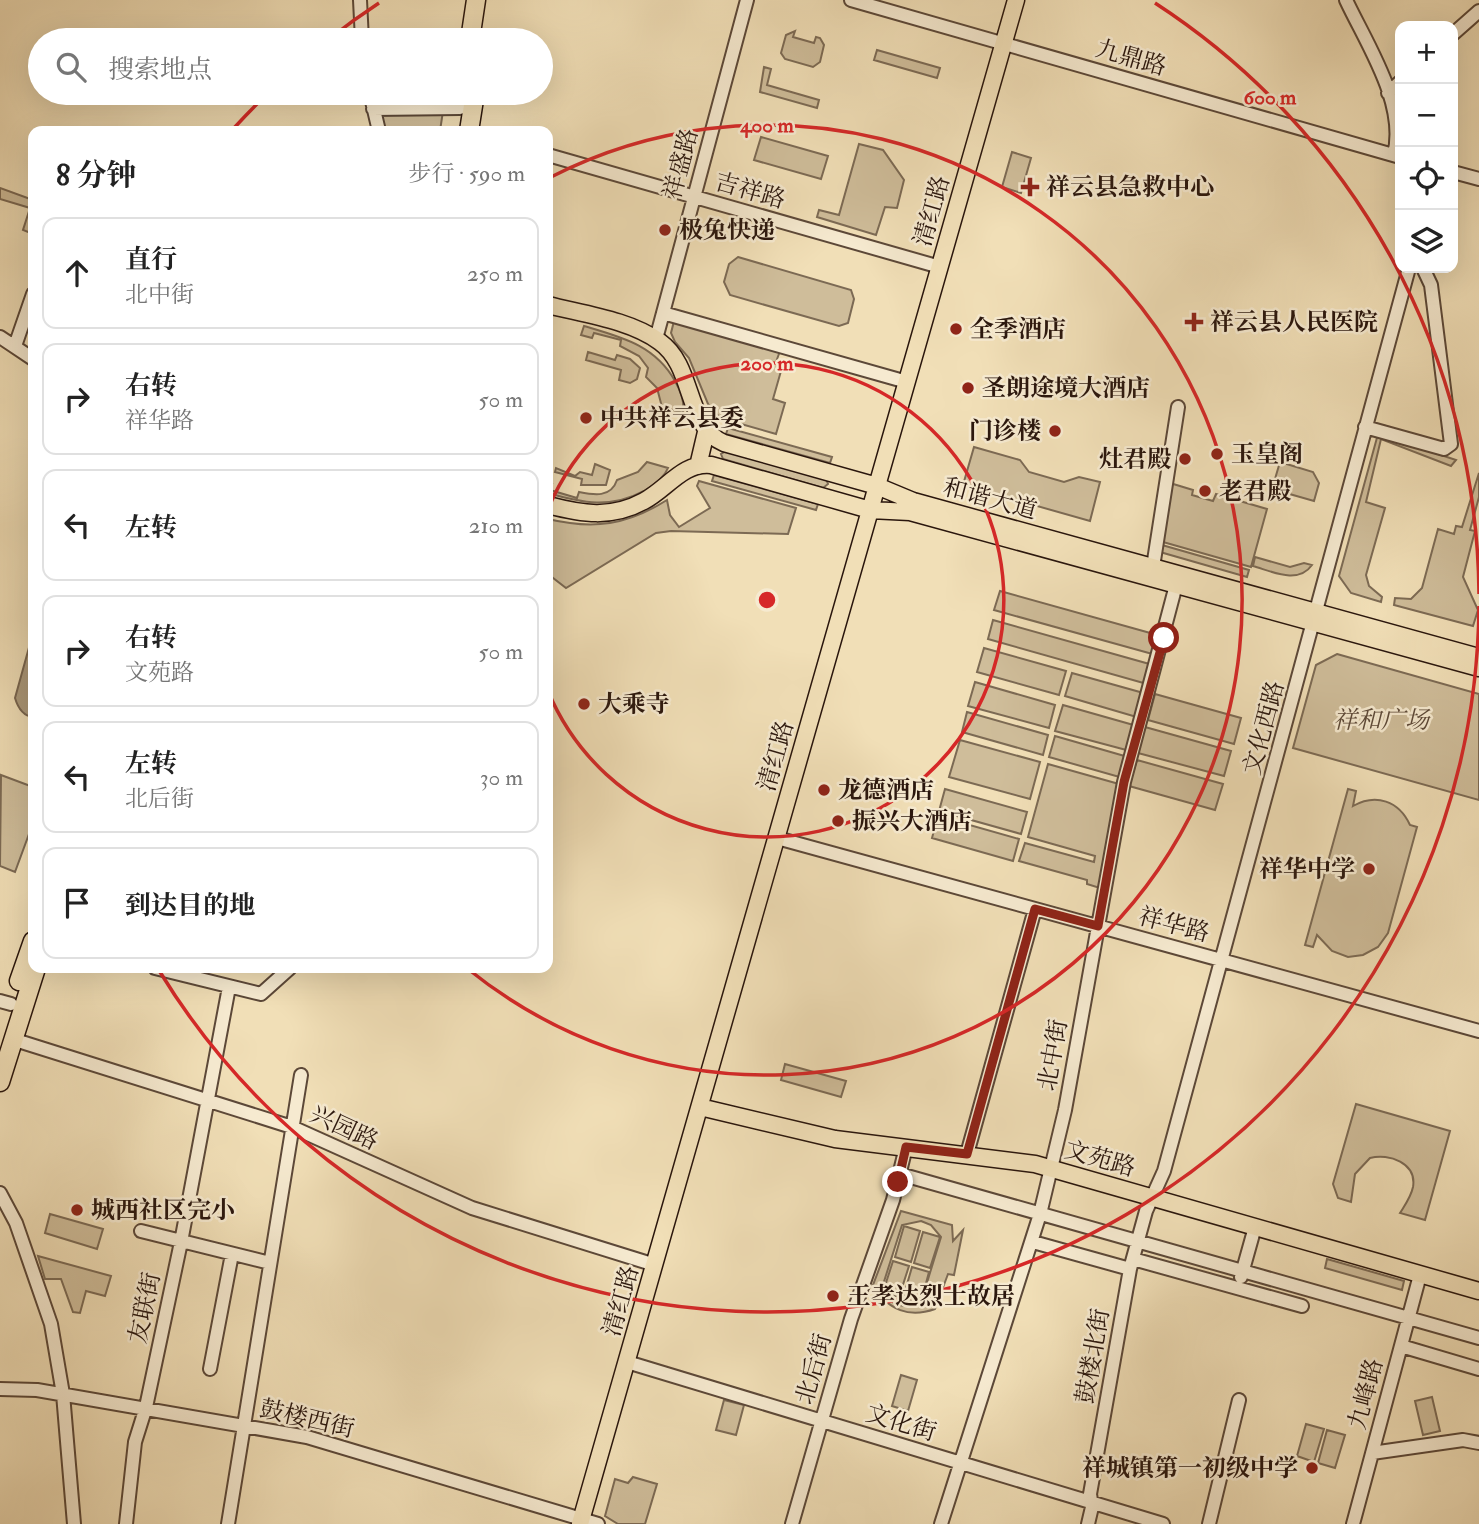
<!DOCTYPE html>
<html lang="zh">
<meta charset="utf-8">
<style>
:root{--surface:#fff;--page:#f2f2f2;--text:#222;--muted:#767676;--line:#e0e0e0}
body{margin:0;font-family:"IM FELL Double Pica","Noto Serif SC",serif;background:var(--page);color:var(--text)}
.controls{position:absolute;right:21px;top:21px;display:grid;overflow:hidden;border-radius:14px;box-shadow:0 7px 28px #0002}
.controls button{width:63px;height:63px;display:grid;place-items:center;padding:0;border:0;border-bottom:2px solid var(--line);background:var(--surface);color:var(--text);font:35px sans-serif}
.stop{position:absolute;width:21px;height:21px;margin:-16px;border:5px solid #8f2418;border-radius:50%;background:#fff}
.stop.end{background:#8f2418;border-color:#fff;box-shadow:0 2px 7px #0008}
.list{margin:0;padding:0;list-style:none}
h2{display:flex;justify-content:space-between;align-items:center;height:91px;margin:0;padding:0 28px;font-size:30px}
h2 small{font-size:23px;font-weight:400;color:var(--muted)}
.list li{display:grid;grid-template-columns:46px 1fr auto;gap:21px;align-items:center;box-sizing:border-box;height:112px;margin:0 14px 14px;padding:0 14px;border:2px solid var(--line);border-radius:14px}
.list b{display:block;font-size:26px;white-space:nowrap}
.list p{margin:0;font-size:23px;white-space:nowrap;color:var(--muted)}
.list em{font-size:23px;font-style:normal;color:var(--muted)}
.icon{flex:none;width:38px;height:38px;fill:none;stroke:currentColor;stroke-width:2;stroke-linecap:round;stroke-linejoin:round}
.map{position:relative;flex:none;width:1479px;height:1524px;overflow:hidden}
.search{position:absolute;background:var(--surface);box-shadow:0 7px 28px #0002;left:28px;top:28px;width:525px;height:77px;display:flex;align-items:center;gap:18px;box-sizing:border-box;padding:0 24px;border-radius:38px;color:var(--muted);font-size:26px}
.panel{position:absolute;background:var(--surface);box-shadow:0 7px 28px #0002;left:28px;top:126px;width:525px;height:847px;border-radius:14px}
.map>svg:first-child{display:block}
.green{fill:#cfbd9a;stroke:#7c6a54;stroke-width:2;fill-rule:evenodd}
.water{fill:#ad9b7d;stroke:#796650;stroke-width:2}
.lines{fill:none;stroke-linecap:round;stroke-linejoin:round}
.minor-casing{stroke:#5c4838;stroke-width:16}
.major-casing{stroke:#2a160d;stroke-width:19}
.highway-casing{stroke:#2a160d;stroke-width:21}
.minor{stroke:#f6ead0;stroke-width:12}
.major{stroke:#f1dfb7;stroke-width:16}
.highway{stroke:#f1dfb7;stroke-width:18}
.route{stroke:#8f2418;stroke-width:9}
.ring{fill:none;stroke:#d62828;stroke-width:3.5}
.poi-dot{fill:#8f2418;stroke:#f6ead0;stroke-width:2.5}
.labels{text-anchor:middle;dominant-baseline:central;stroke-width:5;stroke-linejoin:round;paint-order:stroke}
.street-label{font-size:24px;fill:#2a160d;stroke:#f6ead0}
.poi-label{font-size:24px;font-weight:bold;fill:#2a160d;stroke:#f6ead0;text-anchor:start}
.park-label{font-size:24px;font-style:italic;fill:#5c4837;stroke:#f6ead0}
.centre{fill:#d62828;stroke:#f6ead0;stroke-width:3.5}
.ring-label{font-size:21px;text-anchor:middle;font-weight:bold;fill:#d62828;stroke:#f6ead0;stroke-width:5;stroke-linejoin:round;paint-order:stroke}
</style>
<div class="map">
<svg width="1479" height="1524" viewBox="0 0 1479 1524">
<rect width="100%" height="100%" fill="#f1dfb7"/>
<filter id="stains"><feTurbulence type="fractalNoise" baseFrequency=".00286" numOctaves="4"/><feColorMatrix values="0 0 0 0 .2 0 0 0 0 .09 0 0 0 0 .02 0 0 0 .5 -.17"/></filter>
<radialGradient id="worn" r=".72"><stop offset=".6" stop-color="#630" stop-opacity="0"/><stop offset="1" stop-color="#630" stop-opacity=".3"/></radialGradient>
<path class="green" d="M795,31L793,37L814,43L816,37L820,38L824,45L820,62L813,67L785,59L781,53L786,35Z
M877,50L940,68L937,78L874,60Z
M764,67L771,69L767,85L819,100L817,108L760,92Z
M443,111L440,131H384L382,113Z
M761,137L828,156L821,179L754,160Z
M859,144L883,150L904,180L897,208L885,207L876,235L817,217L819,210L839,215Z
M1012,152L1031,158L1021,193L1002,187Z
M0,188L33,200V234L23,230L30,208L0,199Z
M738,257L851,290L854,299L848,323L839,326L730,295L724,282L729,264Z
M674,321L780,351L776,362L783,364L773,399L785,403L776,434L720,418L708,404L689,358L675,342L671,333Z
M584,326C621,337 655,345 675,381C680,390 685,402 683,413L662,407L657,388L646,377L648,368L639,356L620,346L621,340L594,333L592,338L581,335Z
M588,352L615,360L617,355L630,359L640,368L637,379L630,383L619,380L621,370L586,360Z
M728,428L832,457L830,463L726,434Z
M1378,434L1456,460L1451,466L1381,439L1366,502L1385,508L1366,575L1369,586L1382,597L1381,602L1351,593L1339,576Z
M974,447L1020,460L1029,472L1064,482L1079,477L1100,482L1090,521L963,485Z
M726,451L826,479L828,484L823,488L723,459L721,454Z
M647,462L668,468C664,478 654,485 644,491C611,509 582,503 548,493V483L552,484L550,490L577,498L579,492C594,495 611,498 617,480L638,472Z
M1280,462L1313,472L1319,483L1314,501L1272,489Z
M595,464L610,470L606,485H581L582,479L555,472L556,468L575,476L580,472L592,475Z
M1479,473V497L1470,530L1475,531L1463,577L1478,610L1473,626L1394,605L1395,598L1411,599L1422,588L1438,529L1454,534L1456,526L1462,527Z
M714,475L818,504L816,510L712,481Z
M699,481L796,508L788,534L671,531L656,533L566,588L548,574V519C594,530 627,525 667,500L670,515L679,527L710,508L697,486Z
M1170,483L1193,490L1192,495L1213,501L1216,494L1267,509L1251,567L1163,542Z
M1162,545L1249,570L1247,577L1160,552Z
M1255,557L1290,567L1304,563L1312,565C1298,585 1271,571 1253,566Z
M1000,591L1161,636L1156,655L994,610Z
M993,620L1153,665L1147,684L988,639Z
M984,648L1066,671L1059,695L977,672Z
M1337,654L1479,694V800L1293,748L1316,665Z
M1072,673L1147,694L1140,718L1065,696Z
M975,682L1055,705L1049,728L968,706Z
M1155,694L1241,718L1234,744L1148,720Z
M1063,705L1137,726L1130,751L1055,731Z
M967,712L1048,735L1043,755L962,732Z
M1145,727L1231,751L1224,776L1138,753Z
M1055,736L1128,757L1123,778L1049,757Z
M960,740L1040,762L1030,799L949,777Z
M1137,760L1223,784L1215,810L1129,786Z
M1048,764L1119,784L1103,889L1087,884V880L1019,861L1025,843L1094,862L1095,856L1028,837Z
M1,775L33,787V823L15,872L0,866Z
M945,789L1027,812L1021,834L939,811Z
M1348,789L1356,791L1353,806C1376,793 1399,801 1410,825L1417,827L1388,933L1378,947L1363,955L1348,957L1332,951L1317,935L1313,947L1305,945Z
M938,816L1019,839L1013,861L932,838Z
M785,1064L846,1081L841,1097L781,1080Z
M1356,1104L1450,1131L1425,1220L1400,1213C1405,1205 1411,1197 1413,1187C1417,1163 1389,1153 1370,1158L1355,1174L1351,1202L1338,1198L1333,1184Z
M901,1211L952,1225L953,1241L963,1230L954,1275L948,1274L935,1309C910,1318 888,1311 873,1285ZM921,1221L931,1225L941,1237L921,1302L929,1272L912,1267L903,1298L919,1304C903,1309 890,1304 881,1291L902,1225Z
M50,1214L103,1229L97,1249L45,1233Z
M904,1226L920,1231L911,1262L895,1257Z
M923,1232L940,1237L930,1268L914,1263Z
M38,1256L111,1276L105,1296L86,1291L80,1313L73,1312L61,1279H45Z
M1327,1259L1404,1281L1402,1290L1325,1268Z
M893,1261L909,1266L899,1297L883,1292Z
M901,1375L917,1380L908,1411L892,1406Z
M1432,1397L1440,1431L1423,1435L1415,1401Z
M724,1400L744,1405L736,1435L716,1430Z
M1306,1424L1324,1429L1314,1462L1297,1456Z
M1327,1430L1345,1435L1335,1468L1318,1463Z
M633,1477L657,1484L645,1524H618L605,1516L615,1479L628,1483Z"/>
<path class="water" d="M33,633V717C23,716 18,708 15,698Z"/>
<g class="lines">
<defs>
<path id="minor" d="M360,0L362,40
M851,0L1400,157
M1346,0C1367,45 1407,104 1394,155
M1453,34L1479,11
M370,93L379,131
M1388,93L1400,82
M373,109L460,108
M548,155L940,267
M1453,172L1479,179
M663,313L907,382
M0,337L33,359
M656,339L747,0
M15,346L33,294
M1365,427L1444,449L1451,444L1431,285L1423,268
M1153,567L1178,407
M777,838L1479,1031
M155,968L261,994L290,968
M0,1001L11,1004
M12,1039L292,1127L472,1208L655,1265
M967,1154L1035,909
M900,1174L1479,1338
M0,1193L16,1223L51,1324L63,1394L74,1524
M141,1231L270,1263
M1033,1242L1130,1269
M1133,1259L1302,1306
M1241,1277L1255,1227
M1401,1346L1479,1369
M627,1362L1163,1524
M210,1369L232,1254
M0,1389L37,1390L307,1437L598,1524
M1372,1453L1463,1440L1479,1443
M126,1524L135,1442L146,1407L181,1242L229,987
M228,1524L301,1075
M792,1524L851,1319L893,1200L906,1147
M941,1524L1040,1214L1065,1110L1124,782L1176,585
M1088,1524L1092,1507L1090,1494L1130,1269L1146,1211L1164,1171L1409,268
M1209,1524L1239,1400
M1353,1524L1420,1275"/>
<path id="major" d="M548,305C583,314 630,320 660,342C695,367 685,426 724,443L877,486L913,501L1479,657
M698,466L706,432
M548,505C582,514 611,519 644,501C667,489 683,462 711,465L870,510L910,512L1479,668
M700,1107L835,1139L1035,1164L1479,1291
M580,1524L1016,0"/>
<path id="highway" d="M470,40L476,0
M469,131L475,93
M19,981L33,941
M0,1082L36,968"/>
</defs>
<use href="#minor" class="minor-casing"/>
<use href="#major" class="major-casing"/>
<use href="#highway" class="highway-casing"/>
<use href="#minor" class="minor"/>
<use href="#major" class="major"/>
<use href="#highway" class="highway"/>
</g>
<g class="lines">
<path class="route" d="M898,1182L906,1147L967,1154L1035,909L1098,926L1124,782L1164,638"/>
</g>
<g class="ring">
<path d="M548 509A237 237 0 1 1 548 691"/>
<path d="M551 177A475 475 0 1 1 468 969"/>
<path d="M1479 606A712 712 0 0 1 160 972M234 128A712 712 0 0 1 264 97M329 39A712 712 0 0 1 379 3M1155 3A712 712 0 0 1 1479 594"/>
</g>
<g class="poi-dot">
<path d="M1026.5 176.5h7v7h7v7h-7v7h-7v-7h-7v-7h7z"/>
<circle cx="665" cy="230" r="7"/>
<path d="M1190.5 311.5h7v7h7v7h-7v7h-7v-7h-7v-7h7z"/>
<circle cx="956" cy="329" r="7"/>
<circle cx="968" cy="388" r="7"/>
<circle cx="586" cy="418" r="7"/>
<circle cx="1055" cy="431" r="7"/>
<circle cx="1217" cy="454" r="7"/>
<circle cx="1185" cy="459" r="7"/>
<circle cx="1205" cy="491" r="7"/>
<circle cx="584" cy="704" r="7"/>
<circle cx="824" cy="790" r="7"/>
<circle cx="838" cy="821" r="7"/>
<circle cx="1369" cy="869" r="7"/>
<circle cx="77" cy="1210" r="7"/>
<circle cx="833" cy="1296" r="7"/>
<circle cx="1312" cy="1468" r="7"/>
</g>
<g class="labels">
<g class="street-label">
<text transform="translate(1131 58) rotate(16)">九鼎路</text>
<text transform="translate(681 164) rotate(-75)">祥盛路</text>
<text transform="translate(750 191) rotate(16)">吉祥路</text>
<text transform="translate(932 211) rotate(-74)">清红路</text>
<text transform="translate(990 499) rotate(15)">和谐大道</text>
<text transform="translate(1264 728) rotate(-75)">文化西路</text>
<text transform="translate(776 756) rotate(-74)">清红路</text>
<text transform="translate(1174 925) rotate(15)">祥华路</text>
<text transform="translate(1053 1055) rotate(-80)">北中街</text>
<text transform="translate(344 1128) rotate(25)">兴园路</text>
<text transform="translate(1100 1159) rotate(16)">文苑路</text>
<text transform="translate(621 1301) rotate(-74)">清红路</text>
<text transform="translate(145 1308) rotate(-78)">友联街</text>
<text transform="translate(1093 1356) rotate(-80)">鼓楼北街</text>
<text transform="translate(814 1369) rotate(-74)">北后街</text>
<text transform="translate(1366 1394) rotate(-75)">九峰路</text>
<text transform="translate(307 1419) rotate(13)">鼓楼西街</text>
<text transform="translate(901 1423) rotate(17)">文化街</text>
</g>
<g class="poi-label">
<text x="1046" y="187">祥云县急救中心</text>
<text x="679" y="230">极兔快递</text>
<text x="1210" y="322">祥云县人民医院</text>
<text x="970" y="329">全季酒店</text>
<text x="982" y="388">圣朗途境大酒店</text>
<text x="600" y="418">中共祥云县委</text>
<text x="1041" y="431" text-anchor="end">门诊楼</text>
<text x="1231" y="454">玉皇阁</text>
<text x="1171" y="459" text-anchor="end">灶君殿</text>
<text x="1219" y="491">老君殿</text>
<text x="598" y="704">大乘寺</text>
<text x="838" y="790">龙德酒店</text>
<text x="852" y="821">振兴大酒店</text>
<text x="1355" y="869" text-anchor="end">祥华中学</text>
<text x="91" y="1210">城西社区完小</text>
<text x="847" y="1296">王孝达烈士故居</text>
<text x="1298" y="1468" text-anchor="end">祥城镇第一初级中学</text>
</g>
<g class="park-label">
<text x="1381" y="720">祥和广场</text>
</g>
</g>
<circle cx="767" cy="600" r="10" class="centre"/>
<g class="ring-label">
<text x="1270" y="104">600 m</text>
<text x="767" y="132">400 m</text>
<text x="767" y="370">200 m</text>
</g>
<rect width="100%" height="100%" filter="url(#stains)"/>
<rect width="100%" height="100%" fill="url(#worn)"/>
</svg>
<div class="controls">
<button>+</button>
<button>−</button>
<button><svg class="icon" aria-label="locate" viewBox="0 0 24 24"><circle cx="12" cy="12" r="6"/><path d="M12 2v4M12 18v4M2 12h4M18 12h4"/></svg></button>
<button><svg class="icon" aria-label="layers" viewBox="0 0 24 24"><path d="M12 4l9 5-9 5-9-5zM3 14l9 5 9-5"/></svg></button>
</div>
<div class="stop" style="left:1164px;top:638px"></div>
<div class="stop end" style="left:898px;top:1182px"></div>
<div class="search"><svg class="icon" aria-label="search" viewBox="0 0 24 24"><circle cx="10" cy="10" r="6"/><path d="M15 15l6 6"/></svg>搜索地点</div>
<section class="panel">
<h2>8 分钟<small>步行 · 590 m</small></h2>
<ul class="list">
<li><svg class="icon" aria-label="ahead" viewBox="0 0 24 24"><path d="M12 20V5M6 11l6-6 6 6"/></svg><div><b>直行</b><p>北中街</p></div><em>250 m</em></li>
<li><svg class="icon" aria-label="right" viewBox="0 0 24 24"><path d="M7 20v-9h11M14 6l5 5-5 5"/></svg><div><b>右转</b><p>祥华路</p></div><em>50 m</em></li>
<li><svg class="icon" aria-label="left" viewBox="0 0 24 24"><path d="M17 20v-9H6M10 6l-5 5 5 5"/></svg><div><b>左转</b></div><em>210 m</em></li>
<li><svg class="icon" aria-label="right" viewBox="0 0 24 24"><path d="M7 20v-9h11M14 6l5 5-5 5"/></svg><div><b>右转</b><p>文苑路</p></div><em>50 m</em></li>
<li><svg class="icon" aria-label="left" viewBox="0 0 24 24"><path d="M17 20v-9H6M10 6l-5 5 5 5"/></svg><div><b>左转</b><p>北后街</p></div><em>30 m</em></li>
<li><svg class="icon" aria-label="arrive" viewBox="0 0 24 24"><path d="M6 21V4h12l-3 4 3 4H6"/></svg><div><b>到达目的地</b></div></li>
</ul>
</section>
</div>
